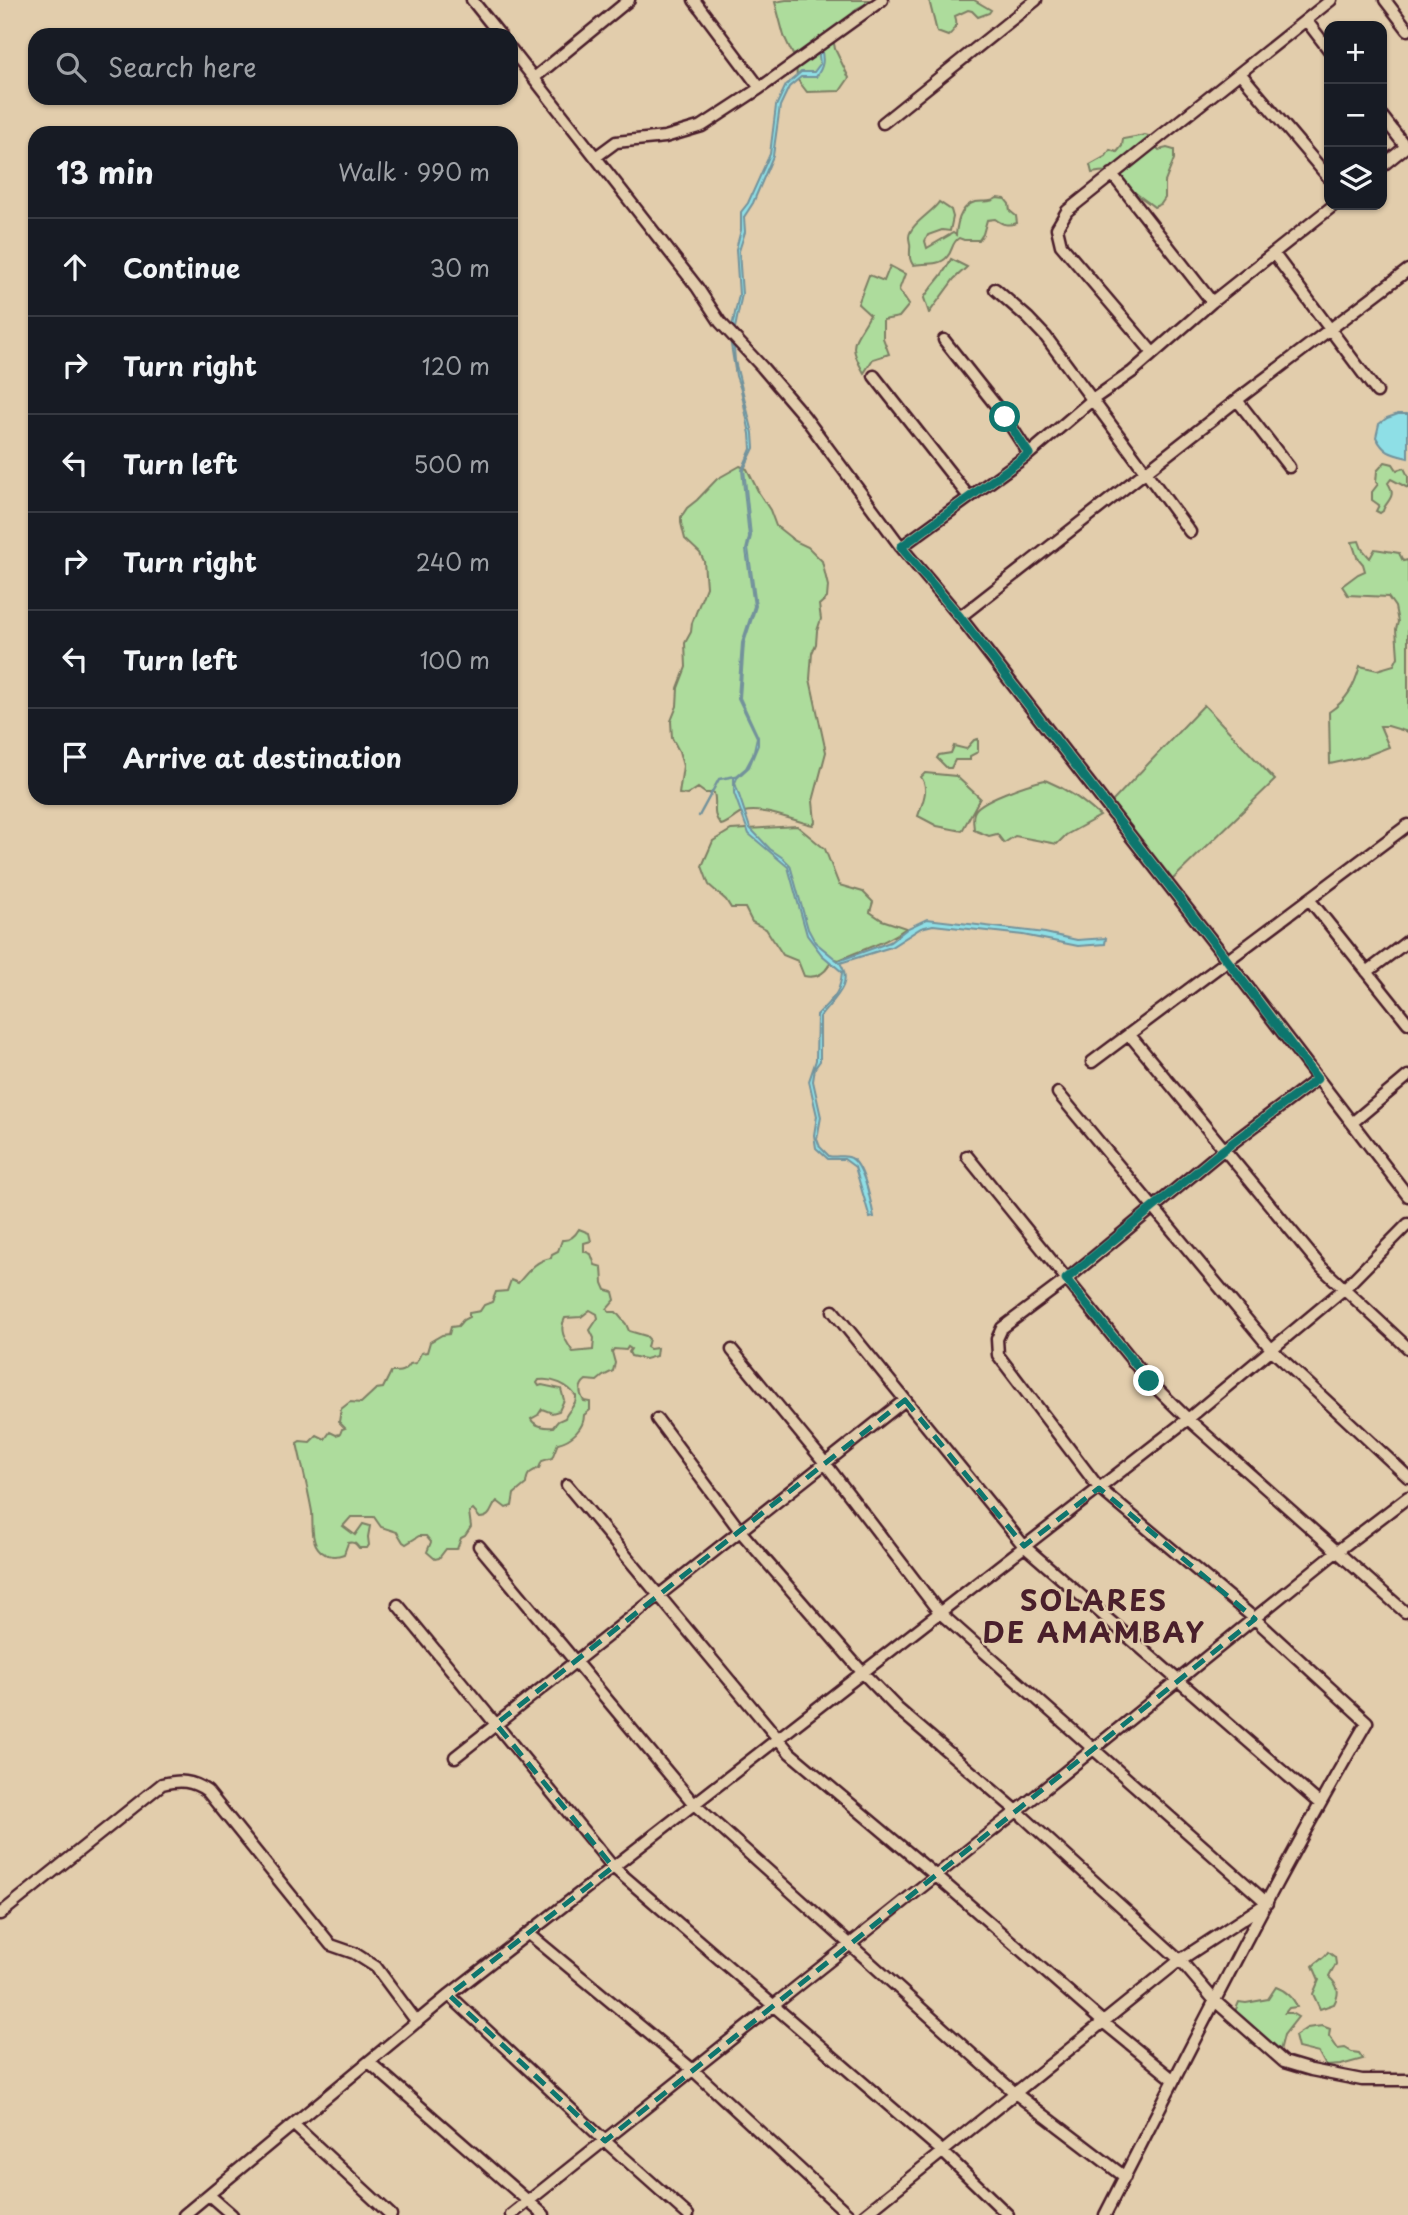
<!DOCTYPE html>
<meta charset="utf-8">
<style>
:root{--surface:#171b24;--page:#242831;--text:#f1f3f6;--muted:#9ea1a6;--line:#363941}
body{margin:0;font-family:"Playpen Sans",sans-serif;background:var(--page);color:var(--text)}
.controls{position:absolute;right:21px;top:21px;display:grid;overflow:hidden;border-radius:14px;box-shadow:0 2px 5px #0004}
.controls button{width:63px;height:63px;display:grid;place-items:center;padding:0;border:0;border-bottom:2px solid var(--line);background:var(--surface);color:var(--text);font:35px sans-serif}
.stop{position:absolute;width:21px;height:21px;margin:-16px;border:5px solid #0f766e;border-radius:50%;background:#fff}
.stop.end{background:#0f766e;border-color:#fff;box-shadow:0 2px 7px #0008}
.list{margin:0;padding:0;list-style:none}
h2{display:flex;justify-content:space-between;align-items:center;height:91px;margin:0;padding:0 28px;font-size:30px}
h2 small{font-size:23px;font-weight:400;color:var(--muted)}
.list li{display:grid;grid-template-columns:46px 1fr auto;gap:21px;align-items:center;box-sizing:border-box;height:98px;padding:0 28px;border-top:2px solid var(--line)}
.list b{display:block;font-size:26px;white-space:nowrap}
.list em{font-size:23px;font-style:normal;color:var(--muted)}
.icon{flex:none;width:38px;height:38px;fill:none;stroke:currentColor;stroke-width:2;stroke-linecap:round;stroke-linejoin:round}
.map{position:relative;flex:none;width:1408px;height:2215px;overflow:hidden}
.search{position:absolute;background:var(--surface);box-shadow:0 2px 5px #0004;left:28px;top:28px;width:490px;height:77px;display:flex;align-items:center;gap:18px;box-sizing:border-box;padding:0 24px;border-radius:21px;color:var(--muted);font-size:26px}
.panel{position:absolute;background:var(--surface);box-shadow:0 2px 5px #0004;left:28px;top:126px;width:490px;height:679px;border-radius:21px}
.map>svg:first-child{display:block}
.green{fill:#addc9c;stroke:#7c7e64;stroke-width:2;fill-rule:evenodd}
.water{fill:#8edfe6;stroke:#73929b;stroke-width:2}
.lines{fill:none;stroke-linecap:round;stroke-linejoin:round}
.stream{stroke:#73929b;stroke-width:2.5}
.street-casing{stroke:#4a1f2b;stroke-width:15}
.street{stroke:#e2cdac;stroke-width:10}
.route{stroke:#0f766e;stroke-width:9}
.marked{fill:none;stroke:#0f766e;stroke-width:5;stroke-dasharray:14 9;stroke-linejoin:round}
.labels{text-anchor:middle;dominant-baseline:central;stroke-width:5;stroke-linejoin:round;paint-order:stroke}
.district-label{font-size:28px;font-weight:bold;letter-spacing:2px;fill:#4a1f2b;stroke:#e2cdac}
</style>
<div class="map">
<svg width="1408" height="2215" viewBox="0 0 1408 2215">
<rect width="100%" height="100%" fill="#e2cdac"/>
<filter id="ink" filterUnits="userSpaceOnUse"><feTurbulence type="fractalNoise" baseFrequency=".0143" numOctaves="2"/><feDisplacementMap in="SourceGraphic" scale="14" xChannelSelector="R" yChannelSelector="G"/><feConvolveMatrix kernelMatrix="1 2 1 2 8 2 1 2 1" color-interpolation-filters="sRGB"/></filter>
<g filter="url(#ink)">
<path class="green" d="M786,0H873L856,9L845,23L832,33L835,49L849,78L840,91L807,92L797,79L796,62L806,50L793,55L784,36L775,2Z
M929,0H974L991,10L989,13L978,17L972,11L968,10L955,16C958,25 956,29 948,36L937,32Z
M1145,135L1152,137L1154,145L1159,150L1167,148L1174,150V159L1165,182V198L1161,204L1154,207C1147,201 1138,196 1131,189C1116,172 1116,169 1092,173L1090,165L1106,156L1110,150L1117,152L1122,146L1123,139Z
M997,198L1005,199L1009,204L1010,211L1016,216L1017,223C1008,226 1003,225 995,219L987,220L983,234L979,240H964L959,238C951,243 953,251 947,257C940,266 924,263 913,265C909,259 910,256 910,249C911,245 909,241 909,237C909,225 933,212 939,202L951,210L953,217L950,231L942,230L928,235L925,241L927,248L953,233L956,235C957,222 961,206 975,202C984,200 989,204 997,198Z
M951,259L967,267L954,279L929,313L924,298C933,283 944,276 951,259Z
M890,266L905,274L899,290L909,305L899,317L883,320V338L889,354L873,359L864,373C846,342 855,343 870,315L858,304L869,275L884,281Z
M1385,462L1393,464L1397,470L1404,468L1408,476V488L1391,479L1388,483C1398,498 1385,501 1383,511L1380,513L1376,511L1379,505L1372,500V492L1378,484L1376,482L1377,471Z
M740,466L747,469L759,493L770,510L776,526L795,541L808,547L822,561L828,586L827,598L819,605L821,619L817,631L816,644L812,653L810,679L826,752L813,801L815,822L813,825C793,821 764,807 744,812C735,815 730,823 721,825C710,812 718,806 714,793H705L698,788L687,795L679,794L683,766L679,751L672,738L671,721L677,706L678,688L686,667L685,643L691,632L692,623L706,587L704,561L700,553L685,539L681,523V517L687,508L697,500L717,479Z
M1359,541L1362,549L1370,558L1375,549L1399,553L1403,561L1408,560V732L1388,726H1380L1389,747L1366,756L1330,764L1329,712C1347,700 1354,687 1360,666L1377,670L1394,665L1398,657L1396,629L1398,622L1395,607L1388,597L1348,595L1342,586L1358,574L1365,571L1363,564L1357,557L1352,542Z
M1204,705L1275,780L1172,880L1111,803Z
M978,739V752L970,756V760H955L951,768H947L937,758L939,755L951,753L954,746L966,749L974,740Z
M925,773L956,776L980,798L962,831L937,826L918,816C922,803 930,789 921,777Z
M1045,780C1067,789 1082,800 1100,816L1066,835L1057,844L1015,836L1004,843L997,834L989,836L974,830C974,826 972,818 974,813C977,800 1031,783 1045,780Z
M797,826L825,849L839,885L863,892L873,902L870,912L882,920L906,928C884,945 863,948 839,960L831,958C829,972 817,979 804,976L798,961L783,955L766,929L752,922L745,908H731L726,900L709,885L702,866L713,841L731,830Z
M579,1229L589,1233L591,1241L584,1243V1251L591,1254L595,1265L602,1267L603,1283L606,1290L613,1292L615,1300L607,1309L609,1312H616L626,1324L629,1331L646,1336L649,1339L647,1347L650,1349L657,1348L656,1356L645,1359L631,1356L629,1352L631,1349L628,1347L626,1350L614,1349L612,1352L615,1363L613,1371L603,1376L597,1381L586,1380C578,1386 579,1393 584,1401L590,1402V1410L584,1415C584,1429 571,1440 558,1443L552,1458L542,1461L539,1468C529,1473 527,1473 526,1484L514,1494L512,1506L506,1508L497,1501C490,1508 492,1518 480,1518L473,1510L469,1512L471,1527L465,1536L461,1538L457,1549H446L439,1558L435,1559L427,1552L431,1542L426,1536H419L406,1544L403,1542L397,1532L381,1527L374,1517H351L343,1526L355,1535L363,1524L370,1526L368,1537L369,1545L367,1548H359C356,1544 354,1541 348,1543L344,1554C333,1558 322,1556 316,1545C311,1536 313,1522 312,1512C308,1489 302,1466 297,1443L300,1441L310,1442L317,1435L325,1439L330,1432L336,1435L340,1434L342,1429L345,1428L339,1422L341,1409L350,1402L361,1403L376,1389L383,1388L391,1372C399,1372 405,1372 410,1364L416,1363L421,1353L427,1352L430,1342L442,1335L449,1334L451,1327L458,1326L463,1320L469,1317V1313L480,1311L484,1305L492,1302L496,1292L507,1291L511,1280L518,1283C528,1272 536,1260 551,1258L552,1254L558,1251L562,1240C570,1241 575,1236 579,1229ZM590,1310L597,1314L598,1318L590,1330L594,1338L593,1350L573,1352C566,1341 558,1331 565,1318L581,1317ZM539,1380C553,1378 568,1385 576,1396C577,1405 568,1410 565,1418L558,1421L553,1427C546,1428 534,1426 531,1419L538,1415L542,1409L552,1413L559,1411L564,1400L561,1389L542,1385L539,1386L537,1383Z
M1328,1952L1335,1957L1336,1964L1329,1977C1339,1986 1340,1993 1334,2004L1320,2009L1313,1994L1319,1980L1313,1966C1318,1960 1324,1959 1328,1952Z
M1276,1987C1285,1990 1294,1998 1297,2007L1289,2008L1285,2013H1291L1298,2017L1284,2035L1280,2051L1251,2043L1249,2036L1235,2023L1236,2009L1239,2002L1246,2003L1268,1999Z
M1322,2026L1330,2029L1329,2036L1338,2049L1345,2048L1352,2052L1359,2053L1363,2059L1341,2065L1326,2066L1319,2053L1298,2048L1295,2036L1307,2028Z"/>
<path class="water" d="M821,47C824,60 824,66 816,77H801L789,87L780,106L773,156L753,203L744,217L745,232L739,251L742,294L734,333L731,331L739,295L736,249L741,230V212L748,203L770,154L776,106L786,85L801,72H814L820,64L818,49Z
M731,345L734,348L735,361L753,433L754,448L744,469L751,536L748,548L756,606L744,643L740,698L758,737V745L749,767L737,778L735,783L750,828L770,849L783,858L790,865L808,929L815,942L838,961L890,942L908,928L927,919L1045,933L1077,940L1106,938L1105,944L1078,946L1023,935L933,925L921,928L891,947L840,963C855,985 831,1001 820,1017V1061L815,1068L813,1081L821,1117L817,1139L820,1147L829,1156C836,1158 844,1154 851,1158C864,1165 871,1203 874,1217L870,1218L855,1167L844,1159H828L816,1148L814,1135L817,1116L809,1081L816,1060L817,1015C832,998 840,996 842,972L822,955L807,935L788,867L749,834L734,793V778L746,768L753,755L757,737L738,698L742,643L754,606L746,550L749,537L742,470L751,449L750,434L741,390L736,376Z
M1398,414H1408V458C1391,454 1384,453 1376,437L1379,424L1387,418Z"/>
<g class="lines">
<path class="stream" d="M699,816L719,779L736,776"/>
<defs>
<path id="street" d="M472,0L500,35
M694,0L760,88
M1385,0L1408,30
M1306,20L1329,50
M511,49L697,287L720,322L762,367L804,416L901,547L960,617L1227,960L1408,1196
M1240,73L1329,178
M534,78L629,0
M1382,116L1406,147
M883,123L1036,0
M597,156L616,142L665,137L702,126L760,88L882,0
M1382,166L1408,145
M1112,174L1212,302
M1274,254L1377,392
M995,289L1028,318L1046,337L1190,532
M944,340L1005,417L1029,454
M1153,353L1061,245L1057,228L1067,211L1331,0
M874,376L969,497
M1237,400L1289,467
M901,547L1029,454L1092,400L1132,372L1212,302L1334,205
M960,617L1246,393L1408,270
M1309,899L1408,1023
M1367,972L1408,941
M1129,1034L1322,1268L1408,1348
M1092,1062L1408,825
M1058,1093L1272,1350L1408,1477
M1352,1123L1408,1076
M967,1156L1149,1381L1188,1419L1405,1612
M833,1311L1024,1546L1319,1803
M732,1350L825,1463L939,1612L1267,1903L1180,1960L864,2215
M657,1419L741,1532L863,1673L898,1709L1017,1811L1180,1960L1215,2001L1284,2062L1311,2070L1362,2080H1408
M567,1485L790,1753L935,1875L1103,2022L1174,2080
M479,1546L694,1804L1015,2093L1125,2177
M398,1605L613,1867L943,2152L1008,2215
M455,1757L905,1400
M0,1914L162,1784C180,1780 192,1780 207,1791L331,1945L354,1953L376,1967L417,2022
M528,1933L693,2070L849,2215
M449,1995L605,2141L688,2215
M369,2062L544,2215
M294,2125L391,2215
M209,2195L232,2215
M184,2215L449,1995L1188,1419L1345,1288L1408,1224
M511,2215L1017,1811L1336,1552L1408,1497
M1105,2215C1190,2049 1273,1882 1367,1722L1255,1619L1099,1488L998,1355L997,1339L1002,1328L1066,1280L1223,1150L1317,1079"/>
</defs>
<use href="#street" class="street-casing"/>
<use href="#street" class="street"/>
</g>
</g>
<g class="lines" filter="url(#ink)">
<path class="route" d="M1005,417L1029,454L901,547L960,617L1227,960L1317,1079L1223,1150L1066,1279L1149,1381"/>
</g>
<path class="marked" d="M905,1400L1024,1546L1099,1488L1255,1619L605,2141L449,1995L613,1867L496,1724Z"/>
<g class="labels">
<g class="district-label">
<text x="1094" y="1599">SOLARES<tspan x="1094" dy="32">DE AMAMBAY</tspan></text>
</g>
</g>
</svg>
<div class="controls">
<button>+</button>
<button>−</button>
<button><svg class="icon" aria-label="layers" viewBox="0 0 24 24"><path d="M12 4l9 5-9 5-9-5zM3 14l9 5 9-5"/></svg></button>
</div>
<div class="stop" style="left:1005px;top:417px"></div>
<div class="stop end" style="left:1149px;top:1381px"></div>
<div class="search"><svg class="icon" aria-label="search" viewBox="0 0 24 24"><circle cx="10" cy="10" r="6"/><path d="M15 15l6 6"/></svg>Search here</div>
<section class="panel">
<h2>13 min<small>Walk · 990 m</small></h2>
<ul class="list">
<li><svg class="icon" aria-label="ahead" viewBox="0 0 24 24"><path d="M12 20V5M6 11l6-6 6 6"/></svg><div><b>Continue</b></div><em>30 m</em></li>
<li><svg class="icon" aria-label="right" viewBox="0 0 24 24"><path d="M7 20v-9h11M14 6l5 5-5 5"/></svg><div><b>Turn right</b></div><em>120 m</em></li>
<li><svg class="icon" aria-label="left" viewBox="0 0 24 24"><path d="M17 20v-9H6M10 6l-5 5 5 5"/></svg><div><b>Turn left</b></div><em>500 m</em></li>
<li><svg class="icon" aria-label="right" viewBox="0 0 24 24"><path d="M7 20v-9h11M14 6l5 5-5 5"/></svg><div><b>Turn right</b></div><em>240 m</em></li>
<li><svg class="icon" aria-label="left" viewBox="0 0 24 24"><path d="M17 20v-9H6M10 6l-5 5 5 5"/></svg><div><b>Turn left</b></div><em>100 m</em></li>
<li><svg class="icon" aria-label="arrive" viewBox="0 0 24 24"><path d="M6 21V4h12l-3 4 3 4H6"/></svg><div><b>Arrive at destination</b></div></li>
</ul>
</section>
</div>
